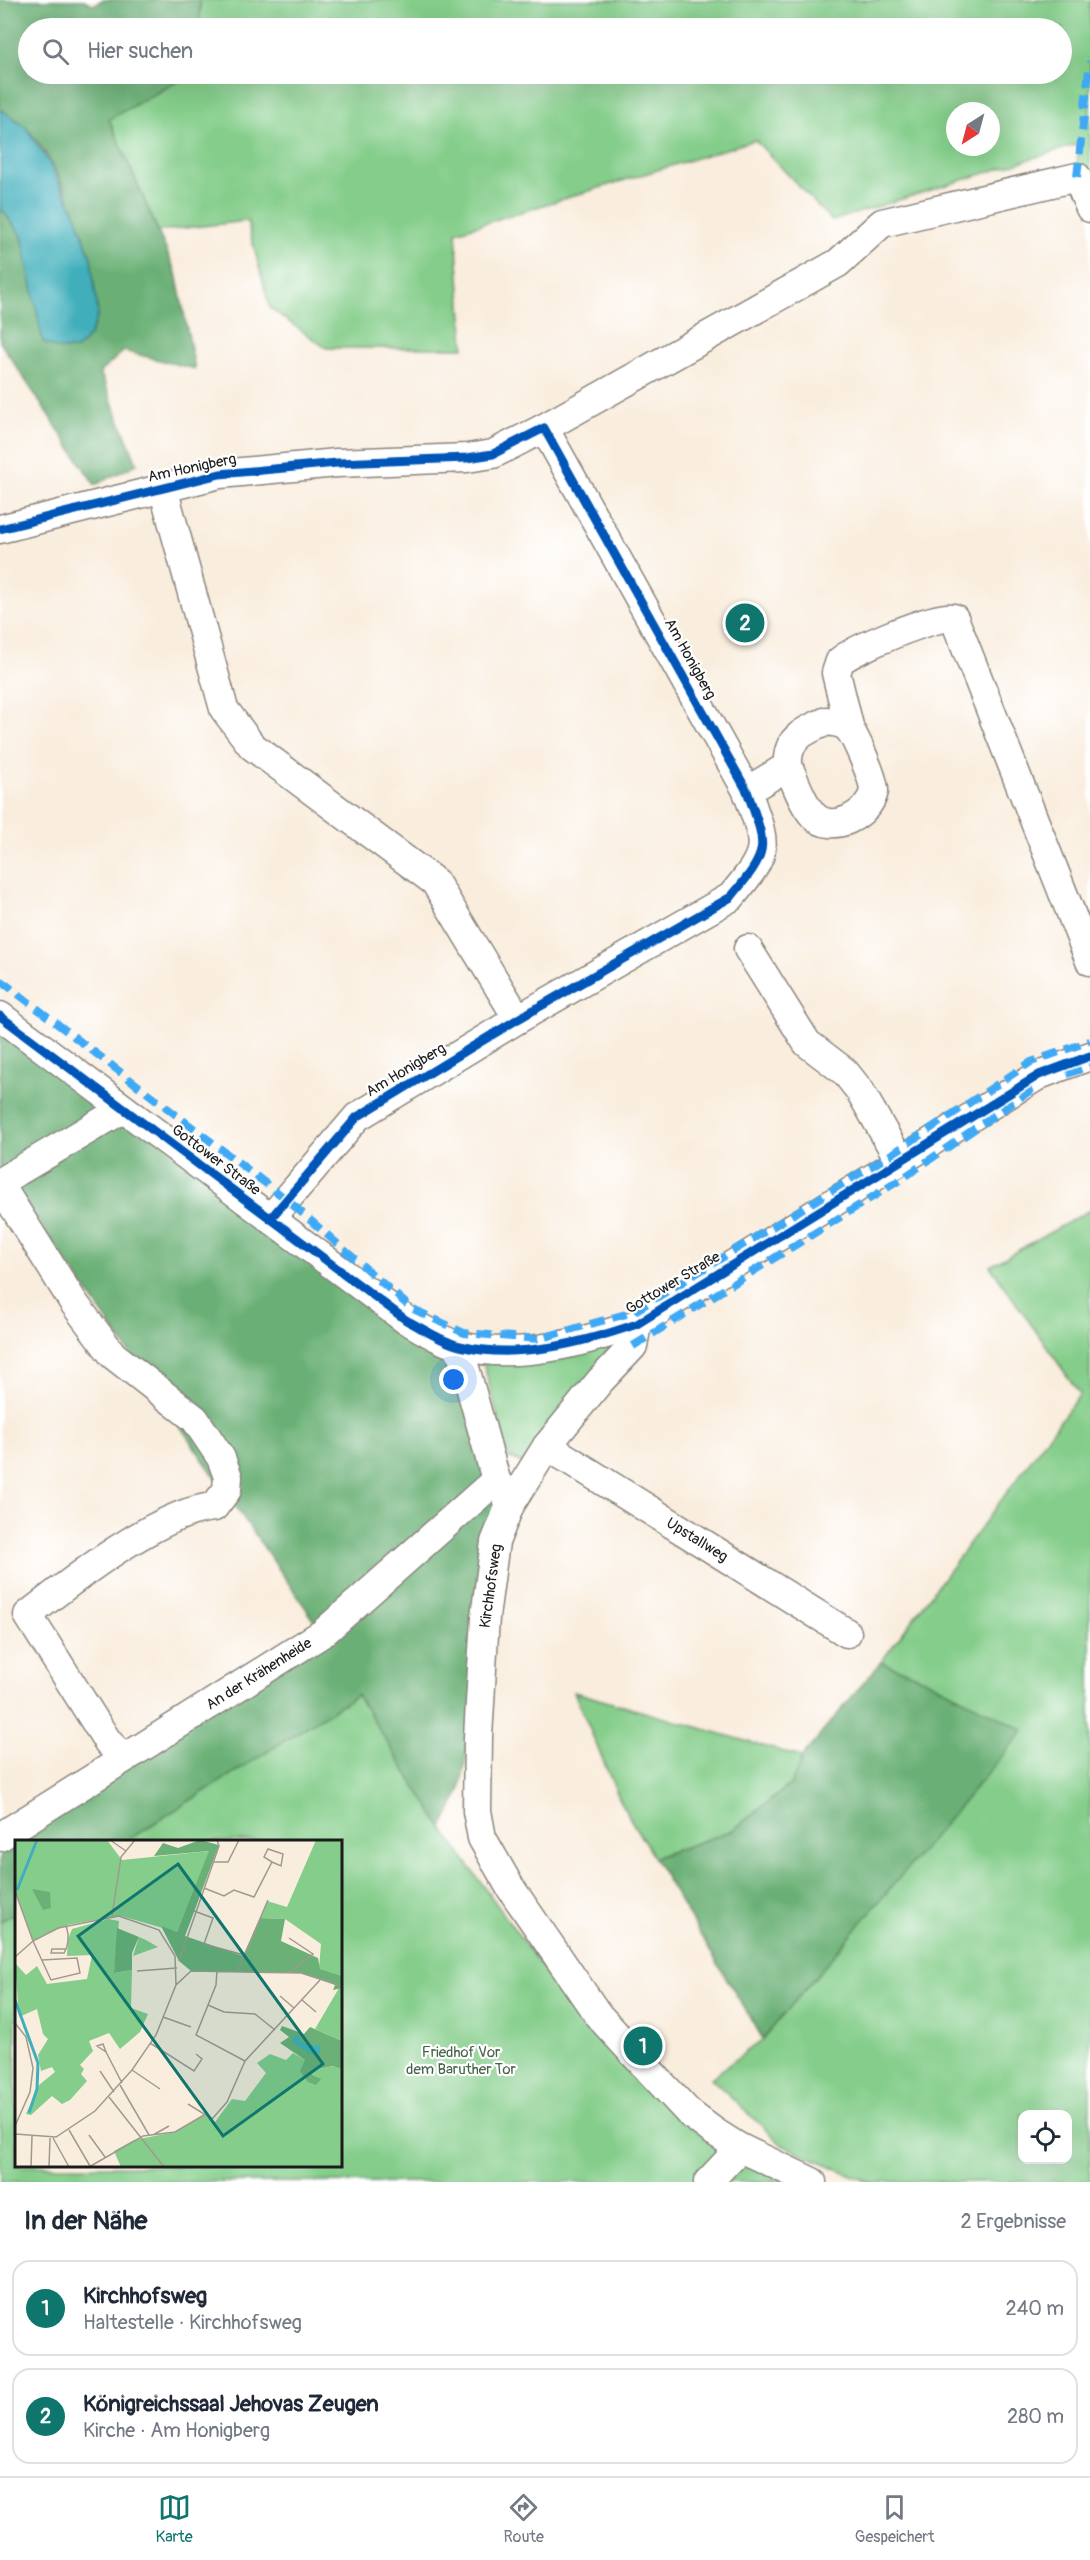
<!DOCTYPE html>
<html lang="de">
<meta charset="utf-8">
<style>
:root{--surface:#fff;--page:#f2f2f3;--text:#1f2937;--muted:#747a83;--line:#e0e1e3;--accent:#0f766e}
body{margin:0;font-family:Pangolin,sans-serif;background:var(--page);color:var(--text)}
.controls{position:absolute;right:18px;bottom:18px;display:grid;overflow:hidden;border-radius:12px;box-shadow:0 6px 24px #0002}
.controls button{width:54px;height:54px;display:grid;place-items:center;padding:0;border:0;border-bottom:2px solid var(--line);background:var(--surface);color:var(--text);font:30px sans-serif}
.compass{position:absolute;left:946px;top:102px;width:54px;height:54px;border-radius:50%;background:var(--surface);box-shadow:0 6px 24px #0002;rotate:216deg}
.you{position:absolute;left:454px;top:1380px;width:21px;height:21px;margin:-15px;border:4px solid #fff;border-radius:50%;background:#1a73e8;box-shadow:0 0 0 9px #1a73e833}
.badge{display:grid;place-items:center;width:39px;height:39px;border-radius:50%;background:var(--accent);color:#fff;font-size:20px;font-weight:700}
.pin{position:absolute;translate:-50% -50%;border:3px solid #fff;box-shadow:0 2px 6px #0006}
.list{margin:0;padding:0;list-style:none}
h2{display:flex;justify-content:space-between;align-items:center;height:78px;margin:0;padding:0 24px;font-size:26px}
h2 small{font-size:20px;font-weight:400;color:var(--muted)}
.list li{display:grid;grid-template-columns:39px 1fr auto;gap:18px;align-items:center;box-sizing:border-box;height:96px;margin:0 12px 12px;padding:0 12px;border:2px solid var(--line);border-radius:18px}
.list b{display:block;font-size:22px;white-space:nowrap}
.list p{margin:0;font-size:20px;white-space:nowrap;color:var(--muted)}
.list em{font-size:20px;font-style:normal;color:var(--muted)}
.icon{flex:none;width:33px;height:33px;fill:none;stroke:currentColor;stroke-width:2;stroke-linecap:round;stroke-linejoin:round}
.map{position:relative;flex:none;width:1090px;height:2182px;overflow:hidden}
.search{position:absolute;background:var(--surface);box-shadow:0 6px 24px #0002;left:18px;right:18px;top:18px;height:66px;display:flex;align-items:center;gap:15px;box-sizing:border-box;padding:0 21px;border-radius:33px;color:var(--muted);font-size:22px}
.sheet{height:294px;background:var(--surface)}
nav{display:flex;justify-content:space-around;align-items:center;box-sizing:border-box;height:84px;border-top:2px solid var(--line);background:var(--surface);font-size:16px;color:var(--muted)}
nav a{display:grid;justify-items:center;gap:3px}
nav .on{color:var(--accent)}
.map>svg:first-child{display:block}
.green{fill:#84cd8a;stroke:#507453;stroke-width:1.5;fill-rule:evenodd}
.forest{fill:#6bb076;stroke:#446649;stroke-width:1.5}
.water{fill:#40afbb;stroke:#2e666c;stroke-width:1.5}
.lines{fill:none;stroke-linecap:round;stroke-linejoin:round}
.minor-casing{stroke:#8a847c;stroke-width:31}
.minor{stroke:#fff;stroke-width:28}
.quiet{stroke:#3fa9f5;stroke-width:8;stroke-dasharray:15 8;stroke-linecap:butt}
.cycleway-casing{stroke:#fff;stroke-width:13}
.cycleway{stroke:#0057b8;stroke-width:9}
.labels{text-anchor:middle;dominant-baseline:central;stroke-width:4.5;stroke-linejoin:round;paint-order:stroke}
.street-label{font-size:15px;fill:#1c1c1c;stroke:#fff}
.park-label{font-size:15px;fill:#466348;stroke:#fff}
.inset-river{fill:none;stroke:#40afbb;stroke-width:3}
.inset-road{fill:none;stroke:#a19990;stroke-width:1.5}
.view{fill:#0f766e;fill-opacity:0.15;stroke:#0f766e;stroke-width:3}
.inset-edge{fill:none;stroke:#1c1c1c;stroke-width:3}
</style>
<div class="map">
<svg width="1090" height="2182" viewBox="0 0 1090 2182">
<rect width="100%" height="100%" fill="#fff"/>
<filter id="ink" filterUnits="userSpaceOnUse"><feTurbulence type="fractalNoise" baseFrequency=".0167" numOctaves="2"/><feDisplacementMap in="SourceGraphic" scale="12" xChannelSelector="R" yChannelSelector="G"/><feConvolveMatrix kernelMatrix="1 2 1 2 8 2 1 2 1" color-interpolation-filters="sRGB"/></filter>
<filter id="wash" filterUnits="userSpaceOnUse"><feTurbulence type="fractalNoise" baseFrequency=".008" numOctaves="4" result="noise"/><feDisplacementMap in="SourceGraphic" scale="24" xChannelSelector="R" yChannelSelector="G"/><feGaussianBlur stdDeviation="1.35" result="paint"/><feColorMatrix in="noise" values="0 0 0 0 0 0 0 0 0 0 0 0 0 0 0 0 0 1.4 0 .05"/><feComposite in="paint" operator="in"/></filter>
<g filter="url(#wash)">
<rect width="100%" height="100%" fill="#f9eddd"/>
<path class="green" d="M200,0H1090V208L1077,177L1078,144L832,221L755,140L456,232L464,348H326L270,308L247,221L158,231L109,119L191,74H1062V28H200ZM955,111H991V147H955Z
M1090,1210V1965L1083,1972L1090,1977V2182H868L782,2145L711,2078L763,2039L925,1679L881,1662L1080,1394L990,1266ZM1022,2114H1068V2160H1022Z
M611,1342L623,1347L522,1463L508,1457L483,1361Z
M574,1692L802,1757L792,1783L733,1830L654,1858L623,1807Z
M358,1694L442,1828L563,1997L672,2102L806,2182H0V1922L16,1911V2166H340V1842L126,1841Z"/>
<path class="forest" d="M0,0H84L94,5L102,0H200V28H28V74H191L109,119L176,273L195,369L124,351L100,372L137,464L95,485L0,342V207L22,236L33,284L91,258C76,214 58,164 27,128C20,121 8,115 0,109Z
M0,1016L459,1346L510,1505L460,1791L442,1828L357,1695L126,1841L16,1842V1911L0,1922V1837L323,1633L10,1180L0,1185Z
M881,1662L924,1679L1024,1730L763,2039L654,1858L733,1830L792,1783L802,1757Z"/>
<path class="water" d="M0,109L26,127L50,164L76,215L91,258L98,315L90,335L77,349H58L43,342L22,236L0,207Z"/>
</g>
<g filter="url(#ink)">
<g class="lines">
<defs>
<g id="minor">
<path d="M544,428L838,263L882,223L1077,177L1090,208"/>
<path d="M163,488L224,709L252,746L435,882L518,1019"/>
<path d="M0,529L220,474L337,463L467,458L493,454L544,428L747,791C767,848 771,849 731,897L518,1019L357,1117L270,1219"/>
<path d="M827,721C834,722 843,723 848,728C855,735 875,781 874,791C869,815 832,835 813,815C802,803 795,781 788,766C786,738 804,731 827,721Z"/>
<path d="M850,730L836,673L840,661C854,649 938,613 954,618L1090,961"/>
<path d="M747,791L788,766"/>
<path d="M748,949L807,1043L845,1072L860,1091L900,1161"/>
<path d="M0,1016L406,1320C422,1328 442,1342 460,1346C518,1360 582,1343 637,1324L1039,1075L1090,1056"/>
<path d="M0,1182L123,1109"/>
<path d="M0,1185L74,1303L113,1355L195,1419L221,1458L228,1477L227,1490L214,1507C160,1511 71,1581 28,1615L108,1742L124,1758"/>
<path d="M637,1324L633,1346L600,1381L547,1446L510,1505L495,1542L485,1617L478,1737L477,1811L482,1838L510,1887L598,2015L633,2053L689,2113L713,2131L740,2148L812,2182"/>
<path d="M459,1346L496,1480L505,1495"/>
<path id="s1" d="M547,1446L847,1633"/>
<path id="s2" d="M0,1837L323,1633L496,1480"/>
<path d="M708,2182L740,2148"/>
</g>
</defs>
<use href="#minor" class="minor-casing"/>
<use href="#minor" class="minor"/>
<path class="quiet" d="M1077,177L1090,61
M0,980L286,1199L411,1308L464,1333L538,1339L633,1312L895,1152L1031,1062L1090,1041
M1067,1074L1090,1066
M633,1346L903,1178L1034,1088"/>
<defs>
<path id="cycleway" d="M0,529L220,474L337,463L467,458L493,454L544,428L747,791C767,848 771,849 731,897L518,1019L357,1117L270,1219
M0,1016L406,1320C422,1328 442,1342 460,1346C518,1360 582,1343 637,1324L1039,1075L1090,1056"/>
</defs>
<use href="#cycleway" class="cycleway-casing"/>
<use href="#cycleway" class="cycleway"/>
</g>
</g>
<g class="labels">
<g class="street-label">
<text transform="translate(192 468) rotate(-12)">Am Honigberg</text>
<text transform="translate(690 659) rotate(61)">Am Honigberg</text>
<text transform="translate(406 1070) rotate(-31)">Am Honigberg</text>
<text transform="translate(216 1160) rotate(37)">Gottower Straße</text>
<text transform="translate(673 1283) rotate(-31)">Gottower Straße</text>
<text stroke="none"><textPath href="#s1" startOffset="177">Upstallweg</textPath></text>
<text transform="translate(491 1586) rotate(-82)">Kirchhofsweg</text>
<text stroke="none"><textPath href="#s2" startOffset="306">An der Krähenheide</textPath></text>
</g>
<g class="park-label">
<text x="461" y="2052">Friedhof Vor<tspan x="461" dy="17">dem Baruther Tor</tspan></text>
</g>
</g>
<g transform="translate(15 1840)">
<rect width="327" height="327" fill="#f9eddd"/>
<path d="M0,0H92L107,20L195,11L162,92L106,76L52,85L18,101L0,51ZM301,0H325L327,4V136L304,129L306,104L270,79L245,78L252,61L272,67ZM93,79L104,81L99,133L117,130L116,168L133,174L125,192L105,209L94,193L74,201L78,211L65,225L69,229L66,234L72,241L55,260L47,264L37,256L16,275L11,274L24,245L40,232L37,227L26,231L23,215L33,199L28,194L22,169L4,177L0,123L11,135L22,126L32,144L72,139L77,115L52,116L53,99L57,89ZM124,97L131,100L143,107L118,116ZM324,148H327V201L300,189ZM278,213L290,220L297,235L299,230L319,226L327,229V327H106L99,311L119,300L160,292L189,275L200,282L217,259L230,261L251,233L242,223L255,214L271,220Z" fill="#84cd8a"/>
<path d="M185,0L204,5L170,96L228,116L245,78L270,79L266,101L303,118L305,129L327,136V148L318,150L320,145L286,133L176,131L164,121L146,86L162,92L194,11L139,16L148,3L163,8ZM17,49L35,52L36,68L28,70ZM102,88L124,97L117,113V130L99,133ZM267,186L289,194L295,187L327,201V229L318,226L299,230L297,235L306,239L301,245L293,242L285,231L290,220L265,203L274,197L265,190Z" fill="#6bb076"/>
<path d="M281,195L290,204L305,206V213L297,214L282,206L277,199Z" fill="#40afbb"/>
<path class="inset-river" d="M2,50L22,0M0,160L23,223L22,249L14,273"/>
<path class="inset-road" d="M95,0L111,11M198,22H213L224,0M189,48L209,56L219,50L239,57L257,22L266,26L268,14L253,9L249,17L257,22M0,51L18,101L36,140L65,133L62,118L27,120M179,71L198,78L189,104L229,115M97,76L106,17L120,0M51,85L53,94V101L52,106L51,109L49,113H36L37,109H51M0,117L18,101L43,88L104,76L144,90L160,116L161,145M164,121L204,6L202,0M202,130L201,145L181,195L230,221L305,140M223,130L253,60M122,131L162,128M273,133L298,114L274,98M265,156L279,168M287,160L301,172M193,165L209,172L240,174L260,190M148,177L176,187M0,183L11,197L18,228L15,252L0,286M0,188V211M135,203L179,231L187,219L181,214M91,212L88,204L82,206L91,212L107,243M117,230L145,249M85,231L99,252M105,245L134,295M94,257L149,327M173,264L197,279L212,262L230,221M54,290L75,326M0,294L41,297L80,271L117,230L141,195L161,145L176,131L286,133L327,146M74,295L90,317M138,295L154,286M38,298L54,327M16,327L17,296M34,327L35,298M74,327L128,296L160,292L189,275"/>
<path class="view" d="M163,24L308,224L208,296L63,96Z"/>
<rect width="327" height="327" class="inset-edge"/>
</g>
</svg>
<div class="controls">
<button><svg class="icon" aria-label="locate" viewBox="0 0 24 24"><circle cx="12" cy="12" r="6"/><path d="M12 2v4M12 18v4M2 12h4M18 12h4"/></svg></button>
</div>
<svg class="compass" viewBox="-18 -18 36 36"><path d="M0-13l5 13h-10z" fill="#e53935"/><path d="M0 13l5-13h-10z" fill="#747a83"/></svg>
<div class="you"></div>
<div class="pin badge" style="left:643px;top:2046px">1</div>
<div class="pin badge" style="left:745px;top:623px">2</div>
<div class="search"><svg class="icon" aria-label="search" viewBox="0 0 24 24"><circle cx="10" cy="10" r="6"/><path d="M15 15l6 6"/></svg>Hier suchen</div>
</div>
<section class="sheet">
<h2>In der Nähe<small>2 Ergebnisse</small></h2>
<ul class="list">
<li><span class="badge">1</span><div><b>Kirchhofsweg</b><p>Haltestelle · Kirchhofsweg</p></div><em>240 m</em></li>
<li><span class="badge">2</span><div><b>Königreichssaal Jehovas Zeugen</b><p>Kirche · Am Honigberg</p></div><em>280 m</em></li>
</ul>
</section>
<nav>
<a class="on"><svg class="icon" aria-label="map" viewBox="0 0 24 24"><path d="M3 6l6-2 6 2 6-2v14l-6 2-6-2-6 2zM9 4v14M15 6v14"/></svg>Karte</a>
<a><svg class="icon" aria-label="directions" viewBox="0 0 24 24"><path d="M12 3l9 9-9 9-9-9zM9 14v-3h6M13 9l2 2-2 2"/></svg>Route</a>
<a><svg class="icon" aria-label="saved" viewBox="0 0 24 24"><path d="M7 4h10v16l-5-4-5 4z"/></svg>Gespeichert</a>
</nav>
